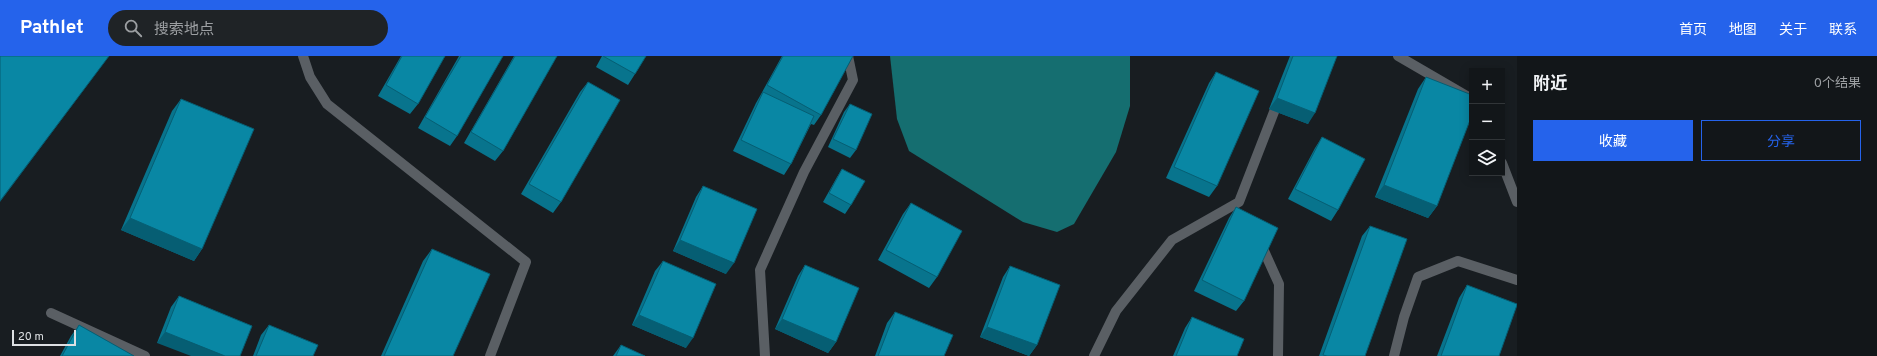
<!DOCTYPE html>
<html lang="zh">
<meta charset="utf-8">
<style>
:root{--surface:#121619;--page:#1f2326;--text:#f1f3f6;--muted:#9c9fa2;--line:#313538;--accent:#2563eb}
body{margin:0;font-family:Overpass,"Noto Sans SC",sans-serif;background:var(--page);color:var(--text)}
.controls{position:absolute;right:12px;top:12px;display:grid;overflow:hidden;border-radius:0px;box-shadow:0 2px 10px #0003}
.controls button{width:36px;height:36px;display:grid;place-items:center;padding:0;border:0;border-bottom:1px solid var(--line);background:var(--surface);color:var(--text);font:20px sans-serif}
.scale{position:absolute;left:12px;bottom:10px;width:64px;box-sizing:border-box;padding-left:4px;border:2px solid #dde0e3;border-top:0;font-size:11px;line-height:14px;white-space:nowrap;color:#dde0e3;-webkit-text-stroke:3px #181d21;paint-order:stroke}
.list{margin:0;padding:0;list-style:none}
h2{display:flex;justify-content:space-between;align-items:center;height:52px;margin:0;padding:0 16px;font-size:17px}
h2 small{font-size:13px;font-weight:400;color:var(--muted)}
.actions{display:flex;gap:8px;padding:12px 16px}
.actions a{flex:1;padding:9px 0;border:1px solid var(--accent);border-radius:0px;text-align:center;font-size:14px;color:var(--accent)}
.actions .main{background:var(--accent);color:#fff}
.icon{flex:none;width:22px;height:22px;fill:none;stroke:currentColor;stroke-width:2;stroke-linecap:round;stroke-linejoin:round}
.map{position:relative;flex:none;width:1517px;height:300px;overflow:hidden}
header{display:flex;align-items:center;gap:24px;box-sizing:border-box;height:56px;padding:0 20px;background:var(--accent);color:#fff}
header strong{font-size:19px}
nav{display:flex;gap:22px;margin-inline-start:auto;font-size:14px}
.search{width:280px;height:36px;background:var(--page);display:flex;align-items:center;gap:10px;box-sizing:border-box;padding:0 14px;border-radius:22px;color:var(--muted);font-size:15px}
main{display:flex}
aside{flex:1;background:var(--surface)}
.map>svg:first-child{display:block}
.water{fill:#156e70}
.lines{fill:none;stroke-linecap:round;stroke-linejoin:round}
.minor{stroke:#5a5f64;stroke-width:10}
.wall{fill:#08748d}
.shaded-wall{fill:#065e73}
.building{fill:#0987a4;stroke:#065e73}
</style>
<header>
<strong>Pathlet</strong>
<div class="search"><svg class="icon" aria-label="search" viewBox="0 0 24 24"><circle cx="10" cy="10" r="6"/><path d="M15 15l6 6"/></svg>搜索地点</div>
<nav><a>首页</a><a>地图</a><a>关于</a><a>联系</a></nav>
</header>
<main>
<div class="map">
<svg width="1517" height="300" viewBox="0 0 1517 300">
<rect width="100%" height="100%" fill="#181d21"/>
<path class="water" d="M890,0H1130V50L1116,96L1074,168L1057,176L1023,166L909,95L897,63Z"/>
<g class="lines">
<path class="minor" d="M303,0L310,21L327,48L526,206L490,300
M1398,0L1472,43
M1502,107L1517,146
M1260,186L1279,228L1278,300
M51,257L145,300
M765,300L760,214L804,116L853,24L848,0
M1094,300L1116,255L1172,184L1239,146L1279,43
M1394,300L1404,261L1418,221L1458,205L1517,224"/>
</g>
<path class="wall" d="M401,0H445L418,48L410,58L378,40Z
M459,0H503L457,80L450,90L418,72Z
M514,0H557L503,95L495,105L464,87Z
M602,0H646L635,18L628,29L596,11Z
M782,0H853L821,59L814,69L811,68L791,108L784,119L733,95L756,47L760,40Z
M1290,0H1337L1308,68L1269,53Z
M1216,16L1217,130L1209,141L1166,122L1209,27Z
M1426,21L1437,150L1428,162L1375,141L1418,33Z
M588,26L561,146L553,157L521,138L580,36Z
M181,43L202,193L194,205L121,174L172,55Z
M850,48L856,94L850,102L828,91L844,56Z
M1322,81L1338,154L1331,165L1288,143L1315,92Z
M842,113L851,149L845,158L823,146L837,121Z
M703,130L726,218L673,195L696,141Z
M911,147L937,221L929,232L878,204L903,158Z
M1236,151L1244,245L1236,255L1194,235L1229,162Z
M1370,170L1365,300H1319L1362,180Z
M432,193L453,300H381L423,205Z
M663,205L686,292L632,269L655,215Z
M805,209L836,286L828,297L775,273L798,220Z
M1010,210L1037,289L1029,300L980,281L1003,221Z
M1467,229L1499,300H1437L1459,242Z
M179,240L252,270L157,287L171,251Z
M895,256L944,300H875L887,267Z
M1192,261L1237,300H1173L1185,272Z
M79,269L134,300H60L71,280Z
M269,269L313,300H253L261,279Z
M621,289L645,300H613Z"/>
<path class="shaded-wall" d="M109,0L0,146V145Z
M1277,42L1315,57L1308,68L1269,53Z
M1384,129L1437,150L1428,162L1375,141Z
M130,162L202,193L194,205L121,174Z
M680,184L734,207L726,218L673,195Z
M639,259L693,282L686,292L632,269Z
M782,263L836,286L828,297L775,273Z
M987,271L1037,289L1029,300L980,281Z
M165,276L225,300H191L157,287Z"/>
<path class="building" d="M0,0H109L0,145Z
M402,0H445L418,48L386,29Z
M461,0H503L457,80L425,61Z
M515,0H557L503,95L471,76Z
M603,0H646L635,18Z
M783,0H853L821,59L767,29Z
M1293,0H1337L1315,57L1277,42Z
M1216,16L1259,35L1217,130L1174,111Z
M1426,21L1472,39V59L1437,150L1384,129Z
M588,26L620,44L561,146L529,128Z
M763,36L814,60L791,108L741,84Z
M181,43L254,73L202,193L130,162Z
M850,48L872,58L856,94L833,83Z
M1322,81L1365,103L1338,154L1295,133Z
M842,113L865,125L851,149L829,137Z
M703,130L757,153L734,207L680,184Z
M911,147L962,175L937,221L886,194Z
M1236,151L1278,172L1244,245L1202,224Z
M1370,170L1407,183L1365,300H1327L1323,299Z
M432,193L490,218L453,300H384Z
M663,205L716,228L693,282L639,259Z
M805,209L859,232L836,286L782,263Z
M1010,210L1060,229L1037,289L987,271Z
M1467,229L1517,248V249L1499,300H1441Z
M179,240L252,270L240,300H225L165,276Z
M895,256L953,279L944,300H878Z
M1192,261L1244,283L1237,300H1176Z
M79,269L134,300H62Z
M269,269L318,289L313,300H256Z
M621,289L645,300H616Z"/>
</svg>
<div class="controls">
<button>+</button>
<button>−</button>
<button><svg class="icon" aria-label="layers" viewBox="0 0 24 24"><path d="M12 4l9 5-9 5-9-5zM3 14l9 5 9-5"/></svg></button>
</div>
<div class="scale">20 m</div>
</div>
<aside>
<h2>附近<small>0个结果</small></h2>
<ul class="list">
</ul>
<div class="actions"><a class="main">收藏</a><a>分享</a></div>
</aside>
</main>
